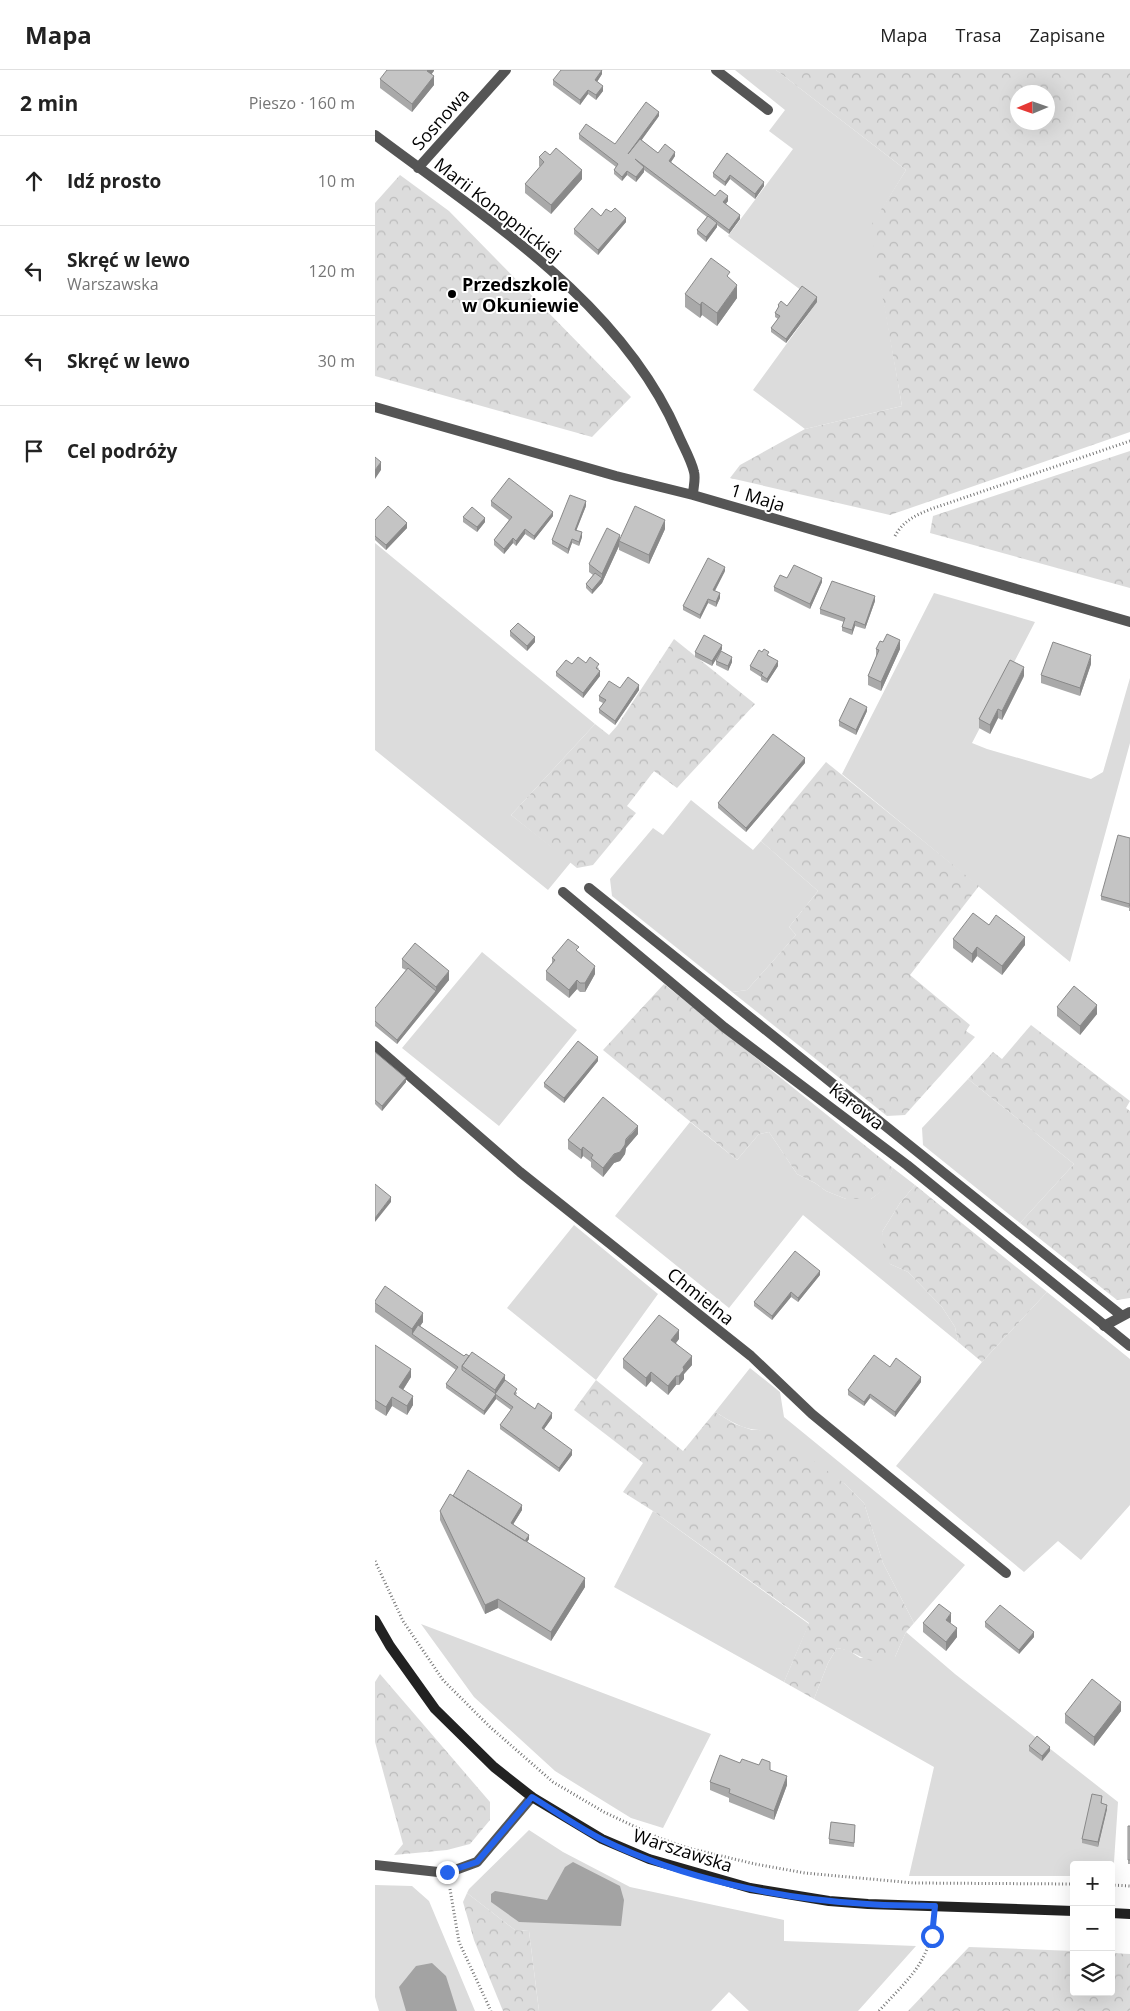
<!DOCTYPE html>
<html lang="pl">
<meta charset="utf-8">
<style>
:root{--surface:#fff;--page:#f2f2f2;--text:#222;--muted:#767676;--line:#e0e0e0}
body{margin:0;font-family:"Open Sans",sans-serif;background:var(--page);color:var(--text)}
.controls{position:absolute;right:15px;bottom:15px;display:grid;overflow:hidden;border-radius:5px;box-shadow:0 5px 20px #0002}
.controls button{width:45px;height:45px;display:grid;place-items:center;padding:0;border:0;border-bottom:1px solid var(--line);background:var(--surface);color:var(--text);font:25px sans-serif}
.compass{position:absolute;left:635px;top:15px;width:45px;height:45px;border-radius:50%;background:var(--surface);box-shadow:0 5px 20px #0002;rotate:268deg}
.stop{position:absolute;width:15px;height:15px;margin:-11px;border:4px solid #2563eb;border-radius:50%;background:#fff}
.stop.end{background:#2563eb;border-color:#fff;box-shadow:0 1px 5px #0008}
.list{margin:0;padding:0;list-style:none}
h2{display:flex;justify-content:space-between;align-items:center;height:65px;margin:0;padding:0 20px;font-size:21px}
h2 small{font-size:16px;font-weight:400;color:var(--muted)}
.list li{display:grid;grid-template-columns:32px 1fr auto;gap:15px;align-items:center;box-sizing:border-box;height:90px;padding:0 20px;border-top:1px solid var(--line)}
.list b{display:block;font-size:19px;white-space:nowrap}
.list p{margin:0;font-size:16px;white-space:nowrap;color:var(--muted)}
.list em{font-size:16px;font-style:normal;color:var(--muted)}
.icon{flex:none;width:28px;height:28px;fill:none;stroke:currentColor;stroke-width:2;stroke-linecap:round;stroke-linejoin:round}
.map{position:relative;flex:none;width:755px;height:1941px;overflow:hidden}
header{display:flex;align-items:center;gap:30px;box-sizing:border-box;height:70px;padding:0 25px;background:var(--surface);border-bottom:1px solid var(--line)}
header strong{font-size:24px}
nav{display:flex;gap:28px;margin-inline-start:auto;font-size:18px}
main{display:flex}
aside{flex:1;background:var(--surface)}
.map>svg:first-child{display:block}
.grass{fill:#dcdcdc}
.forest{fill:url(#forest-crowns);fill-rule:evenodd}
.water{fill:#a3a3a3}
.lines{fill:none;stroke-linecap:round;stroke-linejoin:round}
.path{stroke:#777;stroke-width:3;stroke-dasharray:1 2.5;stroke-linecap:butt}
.lane{stroke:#555;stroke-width:10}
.street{stroke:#555;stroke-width:10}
.secondary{stroke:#222;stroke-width:10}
.wall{fill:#a9a9a9}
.shaded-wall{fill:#898989}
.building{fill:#c4c4c4;stroke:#898989}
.route{stroke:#2563eb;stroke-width:6}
.poi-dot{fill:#000;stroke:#fff;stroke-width:2}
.labels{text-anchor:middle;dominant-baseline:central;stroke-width:4;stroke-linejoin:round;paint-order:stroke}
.street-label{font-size:18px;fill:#000;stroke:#fff}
.poi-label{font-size:18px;font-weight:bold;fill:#000;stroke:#fff;text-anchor:start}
</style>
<header>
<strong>Mapa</strong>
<nav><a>Mapa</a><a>Trasa</a><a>Zapisane</a></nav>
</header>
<main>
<aside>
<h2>2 min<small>Pieszo · 160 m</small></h2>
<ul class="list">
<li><svg class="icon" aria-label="ahead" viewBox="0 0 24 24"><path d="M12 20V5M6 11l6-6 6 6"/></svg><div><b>Idź prosto</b></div><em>10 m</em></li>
<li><svg class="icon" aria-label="left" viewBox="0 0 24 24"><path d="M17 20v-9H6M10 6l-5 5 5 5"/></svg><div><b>Skręć w lewo</b><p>Warszawska</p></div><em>120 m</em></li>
<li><svg class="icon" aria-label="left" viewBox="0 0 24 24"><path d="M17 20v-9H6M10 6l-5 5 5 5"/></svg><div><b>Skręć w lewo</b></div><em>30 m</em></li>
<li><svg class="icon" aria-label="arrive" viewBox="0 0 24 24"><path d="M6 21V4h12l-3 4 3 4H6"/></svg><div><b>Cel podróży</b></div></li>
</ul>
</aside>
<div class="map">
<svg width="755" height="1941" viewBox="0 0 755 1941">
<defs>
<pattern id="forest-crowns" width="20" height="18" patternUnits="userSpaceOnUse" patternTransform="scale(1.25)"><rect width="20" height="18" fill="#dcdcdc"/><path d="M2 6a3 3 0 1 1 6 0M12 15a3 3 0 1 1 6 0" fill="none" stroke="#bbb"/></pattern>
</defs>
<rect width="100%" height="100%" fill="#fff"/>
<path class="grass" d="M360,0H401L531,100L496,157L527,336L430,359L378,320L442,232L353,166L418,79L394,61L410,40Z
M0,473L220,654L136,745L196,792L173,820L0,680Z
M559,523L660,552L597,673L612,679L716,709L728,702L755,608V673L695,892L467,704Z
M316,730L378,780L386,771L443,821L414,857L421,865L372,920L357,922L237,826L235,809L278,758L288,765Z
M107,882L202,960L124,1056L27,978Z
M593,1009L699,1094L645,1153L548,1075L547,1058Z
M315,1052L362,1090L384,1064L394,1062L422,1104L440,1113L451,1121L471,1129H496L509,1119L518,1098L540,1115L525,1133L507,1162L515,1194L533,1202L567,1237L580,1257L583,1272L428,1145L354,1238L240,1146Z
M199,1155L283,1224L221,1310L132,1238Z
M672,1222L755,1289V1435L706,1490L683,1471L649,1502L521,1396L607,1292Z
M375,1298L405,1322L409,1347L590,1495L539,1553L508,1493L489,1433L470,1414L384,1360C368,1360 354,1350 340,1342Z
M278,1441L434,1554L409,1612L239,1517Z
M46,1554L336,1664L288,1758L256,1748L180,1701L99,1627Z
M531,1562L580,1604L743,1732L738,1807L736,1795H699V1806H534L559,1697L439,1629L453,1593L462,1578L473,1580L485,1588L520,1587Z
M154,1760L188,1782L255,1817L409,1850V1871L541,1876L483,1941H374L354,1922L336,1941H164L154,1861L140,1860L92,1823L94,1819Z
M0,1815L37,1816L54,1831L100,1941H4L0,1927Z"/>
<path class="forest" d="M401,0H755V362L515,445L355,408L365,395L430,359L527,336L495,157L531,100ZM642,22H672V52H642Z
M25,105L74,141L256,327L217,367L0,306V133Z
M755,381V518L555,463L558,446Z
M299,569L380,634L302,718L279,701L252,736L261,743L218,795L202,798L136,745L220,654L234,665L242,656Z
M451,692L604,816L535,905L595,955L591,961L600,967L530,1045L512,1046L357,922L372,920L421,865L414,857L443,821L386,771Z
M289,914L518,1098L510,1119L496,1129H471L451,1121L440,1113L422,1104L394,1062L384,1064L362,1090L228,980Z
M656,955L755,1031L751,1038L755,1041V1228L742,1230L645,1153L699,1094L593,1009L618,982L627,989Z
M540,1115L672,1222L607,1292L583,1272L580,1257L567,1237L533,1202L515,1194L509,1186L507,1162L525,1133Z
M221,1310L308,1381L340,1342L360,1354L377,1360H384L404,1365L470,1414L489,1433L508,1493L539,1553L531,1562L520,1587C491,1599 487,1582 462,1578L453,1593L439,1629L409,1612L434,1553L278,1441L248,1422L268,1393L199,1340Z
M5,1604L115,1732V1750L95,1774L72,1780L19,1785L28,1774L0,1672V1612Z
M92,1823L140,1860L154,1861L164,1941H128L99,1870L88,1832Z
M594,1877L699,1881V1922H736V1883L755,1884V1941H533Z"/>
<path class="water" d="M198,1792L245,1816L249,1830L246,1856L144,1852L116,1832V1824L120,1821L172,1830L190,1797Z
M57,1893L71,1906L82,1941H31L24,1917L41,1896Z"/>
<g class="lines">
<path class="path" d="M520,466C528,451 541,445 556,439L755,371
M0,1491L28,1551L68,1610L115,1657L178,1712L229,1742L284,1768L313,1778L380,1794L430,1803L539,1813L699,1814
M736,1815L755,1816
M75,1819L84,1872L116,1941
M504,1941C529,1913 554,1894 558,1854"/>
<path class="lane" d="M214,818L747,1246
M729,1256L755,1242"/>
<path class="street" d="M341,0L393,40
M0,65C110,148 246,232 303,364C308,376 316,389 319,402C321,409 318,418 318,425
M43,98L131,0
M0,337L241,406L318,425L755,552
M188,822L349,957L532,1095L755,1276
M0,976L145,1102L376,1286L437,1344L631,1503
M0,1795L72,1803L102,1792L157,1727"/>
<path class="secondary" d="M0,1550L15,1576L60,1639L119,1697L157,1727L227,1769L274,1789L375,1818L454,1831L493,1834L699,1841
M736,1843L755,1844"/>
</g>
<path class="wall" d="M59,0L56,4L59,15L37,42L5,18V9Z
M227,4L222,12L228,21L221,30L213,24L205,35L178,15V10Z
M284,46L266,70L283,83L300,86L296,92L340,126L353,131L351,134L365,149L354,164L342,155V157L331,172L322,164V160L332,147L269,100V102L261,112L252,105L247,111L239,104V100L241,97L204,69V64L240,74Z
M352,83L389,116L380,129L355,109L350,116L338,107V103Z
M175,85L207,109L176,144L150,123V114L165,97L164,96V87Z
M226,146L251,152L223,185L199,164V159Z
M310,224L362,228L342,256L327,245L325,248L310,237Z
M442,232L411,273L396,262V258L403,249L400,247V243L403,238V235L412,236Z
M116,431L178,446L159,470L150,464L141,476L138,473L129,484L119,475V470L134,450L116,436Z
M211,436L201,460L207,467L204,476L197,473L193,484L177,474V470Z
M88,447L110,452L102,462L88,452Z
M0,450L32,458L11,480L0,470Z
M290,459L274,494L244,480V476L227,513L217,524L211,518V514L218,505L214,502V494L245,469Z
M350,501L340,521L345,528L341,537L333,533L325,549L308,540V536Z
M412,508L447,512L435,539L399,521V517Z
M500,531L490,559L480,556L477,565L467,561V557L469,552L445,544V539Z
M135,561L160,572L152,581L135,566Z
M347,579L337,596L320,587V582Z
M501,579H525L506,621L493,615V606L501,588Z
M387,582L394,586L403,596L392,613L386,610V607L375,600V596Z
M341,591L357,592L353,601L341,595Z
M211,593L224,598L223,599L225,606L208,628L181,606V602L197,594Z
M716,594L705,626L666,613V605Z
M649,606L627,650L623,648L615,664L604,658V649Z
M245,618L264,620L240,655L224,643V639L228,633L224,631V626Z
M492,641L481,665L464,656V651Z
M430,693L371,762L343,738V733Z
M755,768V841H754V838L726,830V826Z
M614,855L650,875L627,905L602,886L597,893L578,878V869Z
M204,882L220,904L210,922H205L202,919L194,928L171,910V901L177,893V888Z
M27,889L74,910L22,974L0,956V938L31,900L27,898Z
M682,937L722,944L705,965L682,946Z
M0,982L31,1012L7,1041L0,1034Z
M223,991L189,1033L169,1017V1013Z
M263,1064L251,1078L250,1084L245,1091L239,1093L228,1107L216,1097V1092L208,1086L206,1089L193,1079V1070Z
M445,1205L423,1232L416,1227L397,1250L379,1236V1232Z
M0,1231L48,1252L45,1256L89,1286L130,1310L142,1323L141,1325L160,1339L177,1348L169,1359L197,1385L184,1402L125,1359V1355L136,1340L121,1329L109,1345L71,1318V1314L81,1300L0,1242Z
M304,1269L301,1273L317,1295L309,1304V1309L304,1315H301L293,1325L276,1311L271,1317L248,1298V1289Z
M0,1275L36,1307L28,1320L38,1335L32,1345L17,1336L11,1346L0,1339Z
M515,1297L546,1312L520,1347L495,1328L489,1336L473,1325V1320Z
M78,1426L147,1440L138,1454L154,1469L152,1472L210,1517L176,1571L123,1538L110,1544L65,1450V1441Z
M576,1552L575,1553L582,1567L571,1581L548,1562V1553Z
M610,1552L659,1567L644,1584L610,1557Z
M746,1641L719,1676L690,1653V1644Z
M654,1676L675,1681L667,1691L654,1681Z
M365,1693L395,1700L412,1715L399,1750L354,1732V1728L335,1720V1712Z
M727,1731V1734L732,1739L723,1777L707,1773V1769Z
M753,1756H755V1794H753Z
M480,1760L479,1777L454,1774V1769Z"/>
<path class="shaded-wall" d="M53,0H59V1L52,10V1Z
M227,0V4L220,15V10Z
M59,6V15L37,42V34Z
M228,16V21L221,30V25Z
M213,20V24L205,35V30Z
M284,42V46L253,89V84Z
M300,82V86L294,95V91Z
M269,97V102L261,112V107Z
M207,100V109L176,144V135Z
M252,101V105L247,111V107Z
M355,105V109L350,116V112Z
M389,112V116L380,129V124Z
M353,126V131L348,137V132Z
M365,145V149L354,164V160Z
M251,148V152L223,185V180Z
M342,153V157L331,172V167Z
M362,215V228L342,256V243Z
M442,227V232L411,273V269Z
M327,232V245L325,248V235Z
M6,392V400L0,409V400Z
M211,431V436L200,464V460Z
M178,442V446L159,470V466Z
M110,448V452L102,462V457Z
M290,450V459L274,494V485Z
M32,453V458L11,480V475Z
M150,459V464L141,476V471Z
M207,462V467L204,476V472Z
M245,465L244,476L227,513L217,524V520L227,508V504Z
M138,468V473L129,484V479Z
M197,469V473L193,484V479Z
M350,497V501L338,524V520Z
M447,508V512L435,539V534Z
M345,523V528L341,537V532Z
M500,526V531L490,559V555Z
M333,529V533L325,549V545Z
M480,551V556L477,565V560Z
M160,567V572L152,581V576Z
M525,570V579L506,621V612Z
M347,575V579L337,596V591Z
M716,585V594L705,626V618Z
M357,587V592L353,601V596Z
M403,591V596L392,613V609Z
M649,597V606L627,650V641Z
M225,601V606L208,628V623Z
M264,615V620L240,655V651Z
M492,637V641L481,665V660Z
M623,639V648L615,664V655Z
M430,688V693L371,762V758Z
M650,867V875L627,905V896Z
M602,877V886L597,893V884Z
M220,896V904L210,922V913Z
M74,901V910L22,974V970L61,921V917Z
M202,910V919L194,928V920Z
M722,935V944L705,965V956Z
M223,987V991L189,1033V1028Z
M31,1008V1012L7,1041V1036Z
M263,1056V1064L251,1078L250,1084L245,1091L239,1093L228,1107V1098Z
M208,1077V1086L206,1089V1080Z
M16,1127V1132L0,1152V1148Z
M445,1201V1205L423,1232V1228Z
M416,1222V1227L397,1250V1246Z
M48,1243V1252L39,1265L37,1264V1259Z
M304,1260V1269L296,1279V1270Z
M317,1286V1295L309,1304V1309L304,1315V1306L308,1297Z
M36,1299V1307L24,1326V1317Z
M276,1302V1311L271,1317V1308Z
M130,1305V1314L121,1324V1329L109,1345V1341L120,1325V1320Z
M301,1306V1315L293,1325V1316Z
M546,1307V1312L520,1347V1342Z
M495,1324V1328L489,1336V1332Z
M38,1326V1335L32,1345V1336Z
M17,1327V1336L11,1346V1337Z
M177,1343V1348L167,1362V1358Z
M197,1380V1385L184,1402V1398Z
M147,1435V1440L136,1458V1453Z
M154,1465V1469L148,1478V1474Z
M210,1508V1517L176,1571V1562Z
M123,1529V1538L110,1544V1535Z
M576,1543V1552L571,1559V1550Z
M582,1558V1567L571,1581V1572Z
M659,1562V1567L644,1584V1580Z
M746,1632V1641L719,1676V1667Z
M675,1677V1681L667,1691V1686Z
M412,1706V1715L399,1750V1741Z
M732,1735V1739L723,1777V1772Z"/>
<path class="building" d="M12,0H53L52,1L59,6L37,34L5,9Z
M186,0H227L220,10L228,16L221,25L213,20L205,30L178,10Z
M271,32L284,42L253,84L265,69L283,83L290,74L300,82L294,91L340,126L345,120L353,126L348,132L365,145L354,160L260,89L269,97L261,107L252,101L247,107L239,100L243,94L204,64L211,54L240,74Z
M181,78L207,100L176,135L150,114L169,92L164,87L170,81L175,85Z
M352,83L389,112L380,124L355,105L350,112L338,103Z
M217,138L226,146L231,139L236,142L240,138L251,148L223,180L199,159Z
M333,146L342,153L331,167L322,160Z
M336,188L355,202L352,206L362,215L342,243L327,232L325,235L310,224Z
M427,216L442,227L411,269L396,258L405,246L400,243L404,236L403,235L406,231L412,236Z
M0,387L6,392L0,400Z
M134,408L178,442L159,466L150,459L141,471L138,468L129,479L119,470L137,447L116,431Z
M195,425L211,431L200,460L207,462L204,472L197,469L193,479L177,470Z
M13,436L32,453L11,475L0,466V450Z
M260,436L290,450L274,485L244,471Z
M97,437L110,448L102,457L88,447Z
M232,458L245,465L227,504L214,494Z
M333,488L350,497L338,520L345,523L341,532L333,529L325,545L308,536Z
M419,495L447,508L435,534L399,517L405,505L412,508Z
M220,503L227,508L217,520L211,514Z
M457,511L500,526L490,555L480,551L477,560L467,557L470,548L445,539Z
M143,553L160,567L152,576L135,561Z
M512,564L525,570L506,612L493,606L504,580L501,579L505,571L508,572Z
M329,565L347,575L337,591L320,582Z
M678,572L716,585L705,618L666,605Z
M389,579L394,582L392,585L403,591L392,609L386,605L388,603L375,596L384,580L387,582Z
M346,581L357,587L353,596L341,591Z
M203,587L211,593L215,587L224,594L221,598L225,601L208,623L181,602L191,590L197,594Z
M635,590L649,597L627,641L623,639L615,655L604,649Z
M253,607L264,615L240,651L224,639L231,630L224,626L234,611L245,618Z
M475,628L492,637L481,660L464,651Z
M398,664L430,688L371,758L343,733Z
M743,765L755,768V836H754L755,834L726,826Z
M598,843L614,855L621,845L650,867L627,896L602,877L597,884L578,869Z
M193,869L204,877L201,880L220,896L210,913H205L202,910L194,920L171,901L180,890L177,888Z
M40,873L74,901L61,917L27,889Z
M33,898L61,921L22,970L0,951V938Z
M699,916L722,935L705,956L682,937Z
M203,971L223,987L189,1028L169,1013Z
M0,982L31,1008L7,1036L0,1030Z
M228,1027L263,1056L251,1069L250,1075L245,1082L239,1084L228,1098L216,1088L218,1085L208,1077L206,1080L193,1070Z
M0,1114L16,1127L0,1148Z
M420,1181L445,1201L423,1228L416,1222L397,1246L379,1232Z
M10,1216L48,1243L37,1259L0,1233V1231Z
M284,1245L304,1260L296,1270L317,1286L308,1297L309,1300L304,1306H301L293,1316L276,1302L271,1308L248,1289Z
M43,1255L89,1286L91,1284L94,1286L87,1296V1300L121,1324L109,1341L71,1314L83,1297L37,1264Z
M0,1275L36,1299L24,1317L38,1326L32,1336L17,1327L11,1337L0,1330Z
M97,1282L130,1305L120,1320L87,1296Z
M499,1285L515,1297L521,1288L546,1307L520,1342L495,1324L489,1332L473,1320Z
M130,1310L142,1319L139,1324L160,1339L163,1333L177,1343L167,1358L197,1380L184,1398L125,1355L138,1337L120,1324Z
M93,1400L147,1435L136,1453L154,1465L150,1471L78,1426Z
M75,1424L210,1508L176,1562L123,1529L110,1535L65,1441Z
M564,1534L576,1543L571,1550L582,1558L571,1572L548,1553Z
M625,1535L659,1562L644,1580L610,1552Z
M717,1609L746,1632L719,1667L690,1644Z
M662,1666L675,1677L667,1686L654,1676Z
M345,1685L365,1693L367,1689L384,1695L387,1689L395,1692V1700L412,1706L399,1741L354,1723L355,1719L335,1712Z
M717,1724L727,1726L726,1733L732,1735L723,1772L707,1769Z
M456,1752L480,1755L479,1773L454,1769Z
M753,1756H755V1790H753Z"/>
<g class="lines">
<path class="route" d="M72,1802L102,1792L157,1727C180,1741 204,1758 228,1770C308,1809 404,1829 492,1834C515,1836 538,1835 560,1836L557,1866"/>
</g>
<circle class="poi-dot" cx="77" cy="224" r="5"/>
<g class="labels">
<g class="street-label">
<text transform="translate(65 49) rotate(-48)">Sosnowa</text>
<text transform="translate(123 139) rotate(38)">Marii Konopnickiej</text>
<text transform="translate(383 427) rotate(17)">1 Maja</text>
<text transform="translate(482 1036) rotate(38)">Karowa</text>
<text transform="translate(326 1226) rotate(39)">Chmielna</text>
<text transform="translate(308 1780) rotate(18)">Warszawska</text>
</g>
<g class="poi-label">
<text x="87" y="214">Przedszkole<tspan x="87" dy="21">w Okuniewie</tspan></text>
</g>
</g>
</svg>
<div class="controls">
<button>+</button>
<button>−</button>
<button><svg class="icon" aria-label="layers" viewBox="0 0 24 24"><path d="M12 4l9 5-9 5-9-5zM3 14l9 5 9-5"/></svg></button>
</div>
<svg class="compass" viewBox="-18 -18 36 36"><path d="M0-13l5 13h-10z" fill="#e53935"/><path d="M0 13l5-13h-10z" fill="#767676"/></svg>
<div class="stop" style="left:557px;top:1866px"></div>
<div class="stop end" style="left:72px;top:1802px"></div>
</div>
</main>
